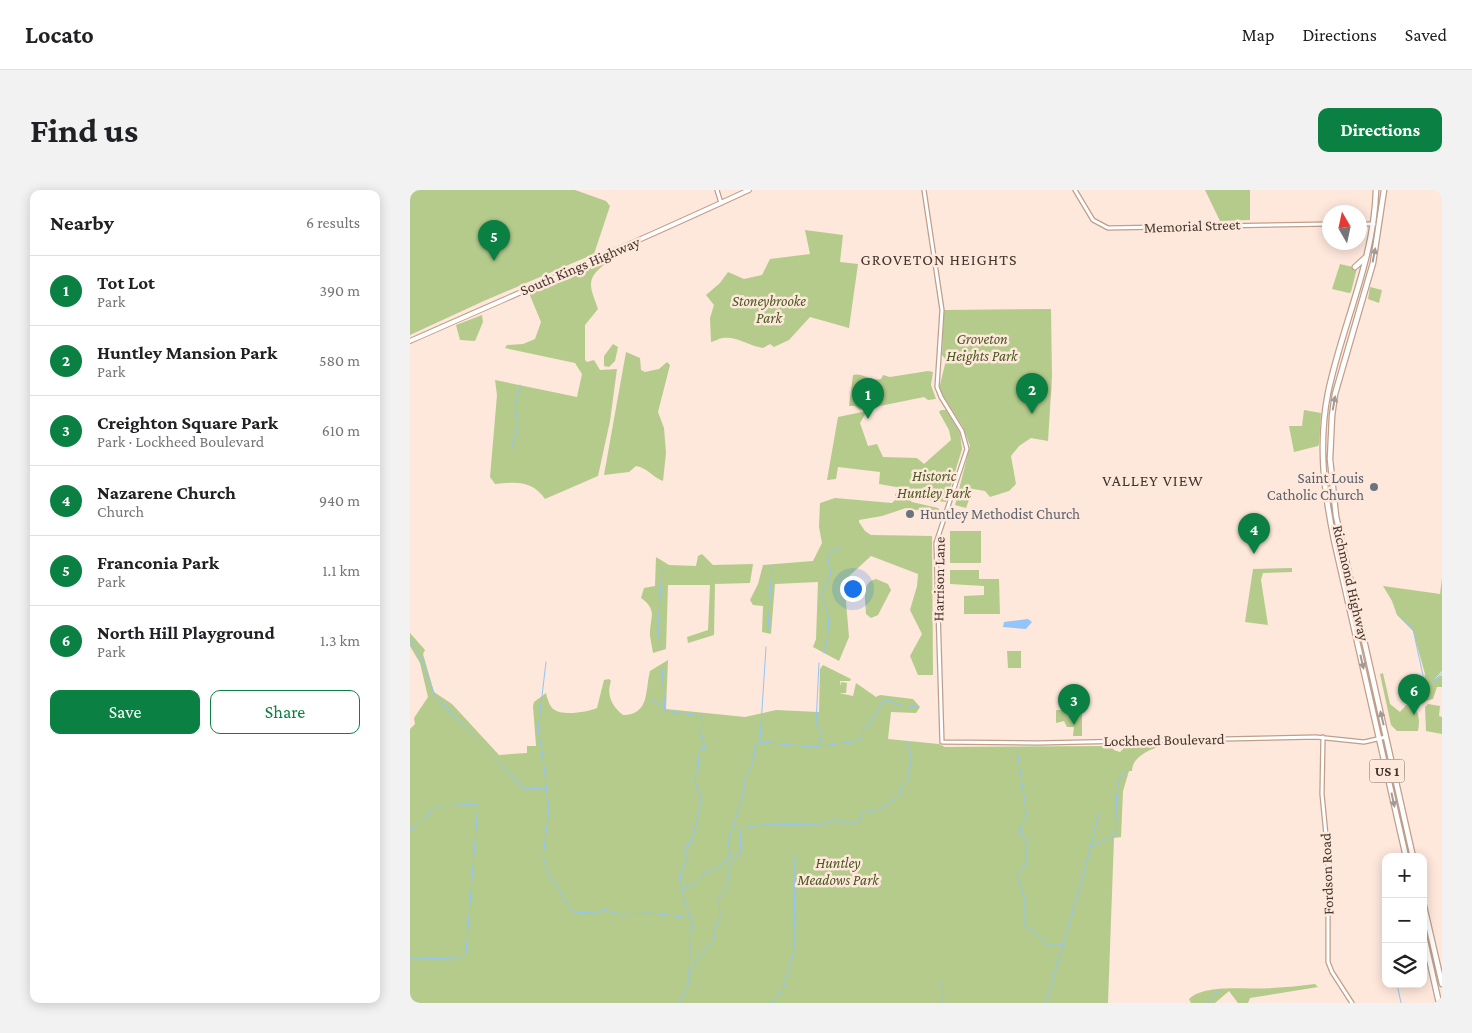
<!DOCTYPE html>
<meta charset="utf-8">
<style>
:root{--surface:#fff;--page:#f2f2f2;--text:#202124;--muted:#757577;--line:#e0e0e0;--accent:#0b8043}
body{margin:0;font-family:"Crimson Pro",serif;background:var(--page);color:var(--text)}
.controls{position:absolute;right:15px;bottom:15px;display:grid;overflow:hidden;border-radius:10px;box-shadow:0 2px 12px #0003}
.controls button{width:45px;height:45px;display:grid;place-items:center;padding:0;border:0;border-bottom:1px solid var(--line);background:var(--surface);color:var(--text);font:25px sans-serif}
.compass{position:absolute;left:912px;top:15px;width:45px;height:45px;border-radius:50%;background:var(--surface);box-shadow:0 2px 12px #0003;rotate:351deg}
.you{position:absolute;left:442px;top:398px;width:18px;height:18px;margin:-12px;border:4px solid #fff;border-radius:50%;background:#1a73e8;box-shadow:0 0 0 8px #1a73e833}
.badge{display:grid;place-items:center;width:32px;height:32px;border-radius:50%;background:var(--accent);color:#fff;font-size:16px;font-weight:700}
.pin{position:absolute;translate:-50% -41px;filter:drop-shadow(0 1px 2px #0008)}
.pin::after{content:'';position:absolute;top:26px;width:18px;height:15px;background:inherit;clip-path:polygon(0 0,100% 0,50% 100%)}
.list{margin:0;padding:0;list-style:none}
h2{display:flex;justify-content:space-between;align-items:center;height:65px;margin:0;padding:0 20px;font-size:21px}
h2 small{font-size:16px;font-weight:400;color:var(--muted)}
.list li{display:grid;grid-template-columns:32px 1fr auto;gap:15px;align-items:center;box-sizing:border-box;height:70px;padding:0 20px;border-top:1px solid var(--line)}
.list b{display:block;font-size:19px;white-space:nowrap}
.list p{margin:0;font-size:16px;white-space:nowrap;color:var(--muted)}
.list em{font-size:16px;font-style:normal;color:var(--muted)}
.actions{display:flex;gap:10px;padding:15px 20px}
.actions a{flex:1;padding:11px 0;border:1px solid var(--accent);border-radius:10px;text-align:center;font-size:18px;color:var(--accent)}
.actions .main{background:var(--accent);color:#fff}
.icon{flex:none;width:28px;height:28px;fill:none;stroke:currentColor;stroke-width:2;stroke-linecap:round;stroke-linejoin:round}
.map{position:relative;flex:none;width:1032px;height:813px;overflow:hidden;border-radius:10px}
header{display:flex;align-items:center;gap:30px;box-sizing:border-box;height:70px;padding:0 25px;background:var(--surface);border-bottom:1px solid var(--line)}
header strong{font-size:24px}
nav{display:flex;gap:28px;margin-inline-start:auto;font-size:18px}
.intro{display:flex;align-items:center;justify-content:space-between;box-sizing:border-box;height:120px;padding:0 30px}
h1{margin:0;font-size:35px}
.button{padding:12px 22px;border-radius:10px;background:var(--accent);color:#fff;font-size:18px;font-weight:700}
main{display:flex;gap:30px;padding:0 30px}
aside{flex:1;background:var(--surface);border-radius:10px;box-shadow:0 2px 12px #0003}
.map>svg:first-child{display:block}
.green{fill:#b5cb8c}
.water{fill:#92c5f9}
.lines{fill:none;stroke-linecap:round;stroke-linejoin:round}
.stream{stroke:#92c5f9;stroke-width:1}
.tertiary-casing{stroke:#c19e8a;stroke-width:5.5}
.secondary-casing{stroke:#c19e8a;stroke-width:6}
.trunk-casing{stroke:#c19e8a;stroke-width:7}
.tertiary{stroke:#fff;stroke-width:3}
.secondary{stroke:#fff;stroke-width:4}
.trunk{stroke:#fff;stroke-width:4.5}
.oneway{fill:#a29a96}
.worship-dot{fill:#6b7280;stroke:#fee7db;stroke-width:2}
.labels{text-anchor:middle;dominant-baseline:central;stroke-width:5;stroke-linejoin:round;paint-order:stroke}
.shield{fill:#fee7db;stroke:#7c6b62;stroke-width:1}
.shield-label{font-size:14px;font-weight:bold;fill:#44362e}
.street-label{font-size:15px;fill:#44362e;stroke:#fee7db}
.park-label{font-size:15px;font-style:italic;fill:#48591f;stroke:#fee7db}
.worship-label{font-size:15px;fill:#5b616d;stroke:#fee7db;text-anchor:end}
.neighbourhood-label{font-size:16px;letter-spacing:1px;fill:#44362e;stroke:#fee7db}
</style>
<header>
<strong>Locato</strong>
<nav><a>Map</a><a>Directions</a><a>Saved</a></nav>
</header>
<div class="intro"><h1>Find us</h1><a class="button">Directions</a></div>
<main>
<aside>
<h2>Nearby<small>6 results</small></h2>
<ul class="list">
<li><span class="badge">1</span><div><b>Tot Lot</b><p>Park</p></div><em>390 m</em></li>
<li><span class="badge">2</span><div><b>Huntley Mansion Park</b><p>Park</p></div><em>580 m</em></li>
<li><span class="badge">3</span><div><b>Creighton Square Park</b><p>Park · Lockheed Boulevard</p></div><em>610 m</em></li>
<li><span class="badge">4</span><div><b>Nazarene Church</b><p>Church</p></div><em>940 m</em></li>
<li><span class="badge">5</span><div><b>Franconia Park</b><p>Park</p></div><em>1.1 km</em></li>
<li><span class="badge">6</span><div><b>North Hill Playground</b><p>Park</p></div><em>1.3 km</em></li>
</ul>
<div class="actions"><a class="main">Save</a><a>Share</a></div>
</aside>
<div class="map">
<svg width="1032" height="813" viewBox="0 0 1032 813">
<rect width="100%" height="100%" fill="#fee7db"/>
<path class="green" d="M0,0H165L196,11L200,16L184,64L76,110L0,145Z
M795,0H840V30L810,31Z
M395,40L433,45L430,72L448,74L439,138L400,127L379,150L364,157L360,154L353,158C340,156 326,146 313,148C309,148 306,151 301,152L300,128L304,115L296,105L310,93L318,82L334,89L352,85L360,69L400,64Z
M194,71L195,74C174,90 181,98 188,119L175,135V170L177,172L184,170L190,180L207,179L200,231L188,286L135,309C122,290 106,292 85,294L80,287L87,205L85,190L167,207L172,184L165,173L95,158L97,155L113,154L125,149L131,132L119,103Z
M930,74L947,78L941,102L939,103L922,99Z
M960,97L972,100L969,113L958,109Z
M641,119L642,187L638,251L621,248L609,256L601,266L606,294L599,301L580,307L575,301L563,299L556,318L545,315L560,256L553,237L529,199L536,170L532,165L534,120Z
M72,125L73,132L65,151L50,150L46,135Z
M203,154L208,157L205,171L199,177L194,176V166Z
M216,162L230,168L231,180L235,182L249,179L257,172L260,175L248,222L254,238L256,263L253,291C242,287 238,278 226,276L219,282L194,285Z
M518,181L523,182L521,195L526,209L518,210L514,207L450,220L445,216H439L443,185C453,182 461,192 471,189L473,185L480,187Z
M531,220H536L550,243L552,259L536,312L508,309L492,298L469,294L470,282L428,277L426,289L417,290L428,227L457,221L450,233L458,256L467,254L473,267L507,268L514,274L541,250L539,240L529,222Z
M894,220L911,223L909,254L908,256L884,262L879,236H892Z
M492,303L502,312L528,318L531,322L529,324L496,318L472,326L449,330V332L455,341L461,345L522,346L523,485H508L500,466L512,444L500,420L507,396L508,384L461,366L437,388L435,400L439,447L429,471L403,457L406,449L408,392L365,394L361,444L352,442L353,416L343,415L340,410L348,394L353,375L403,371L412,353L409,337L410,313L425,308L482,313L485,310V304Z
M540,341H571V373H540Z
M292,364L303,375L343,374L340,393L305,394L304,445L278,453L277,447L298,440L300,395H258L256,459L243,463C242,457 241,452 240,446C239,428 249,421 231,408L234,398L245,396L246,367L259,375L286,376L288,366Z
M882,378V382L853,383L851,390L858,435L835,432L843,379Z
M540,380H569V389H589L590,424H554V406L574,405V396L540,394Z
M1032,388V481L1025,489L1032,485V497H1027L1023,509L1012,512L1010,509L1018,501L1013,493L1015,484L1003,441L987,425L982,411L973,396L1030,404Z
M466,389L478,394L481,400L468,425L461,428L456,424C456,412 450,392 466,389Z
M0,443L15,460L13,464L24,502L42,514L89,565L117,563V556H126L123,516L124,512L136,503C137,508 139,514 142,518C151,527 177,522 187,518L194,490L199,489L201,491C196,505 202,516 213,525C240,525 235,500 240,481L258,470L256,519L335,527L366,520L409,522L410,479L413,475L441,489L440,491H430V496L431,492L437,493L436,503H429L443,506L446,493L466,507L470,505L503,509L510,517L506,523L481,522L478,549L529,554L535,557L701,556L704,560L710,562L716,556L757,555C745,557 722,565 722,581H719L713,601L711,647L704,648L698,813H0V539L5,534L4,528L18,507L10,473L0,456Z
M597,461H611V478H598Z
M973,483L980,514L990,522L998,513L993,509L995,506C1007,518 1011,525 1008,541H987L981,535L970,484Z
M1018,514L1030,516L1029,526L1032,527V544L1016,541L1015,517Z
M646,520H672V546H663L664,537H657L654,531L646,533Z
M905,794L908,797L840,808L838,813H828L819,801L805,813H781L779,809C794,793 842,800 862,798C877,797 891,796 905,794Z"/>
<path class="water" d="M618,429L622,432L616,439L593,437L594,432Z"/>
<g class="lines">
<path class="stream" d="M102,258L108,235L105,216L110,195
M987,424L1003,439L1014,490
M358,440L362,377
M0,449L12,469L25,506L32,514L115,599L136,598
M250,457L248,437L252,379
M414,463C419,443 422,423 411,405L421,383L417,363L431,358
M136,472L128,540L132,560L139,620L133,667L140,688L147,694L152,707L163,722L185,723L194,720L209,724L241,723L281,728L283,738L279,745C281,748 279,783 279,790C278,797 272,806 270,813
M409,473L406,534L412,543L409,556
M252,478L255,521L292,526L291,542L295,558L290,559L288,571L289,578L286,583L285,591L290,605V618L282,651L276,657V671L270,686L274,709L281,728
M1023,492L1032,483
M239,509L252,516
M350,551L356,457
M496,552L497,553
M607,560L616,619V629L610,637L611,646H615L616,649V676L609,681L607,685L614,706V735L633,749L637,755H654
M325,637L331,638L351,635L413,634L426,629L431,632H449L453,622L471,619L491,604V598L498,589V578L501,576V563L498,556
M0,641L28,616L68,614L56,763L49,768L0,769
M681,657L704,645C709,632 701,586 717,581
M275,697C284,694 290,694 294,683L312,676L321,665L318,651L334,603V588C341,582 346,564 345,556L350,552L403,557L442,552L452,548L451,541L461,532L473,511L477,510L490,515L508,517
M384,762L385,665
M278,785L290,764L298,758L305,747L303,741L310,727L309,708L319,694L316,691L319,686L317,680L325,667L330,665L331,640
M531,791L532,813
M987,794L991,813
M362,813L373,799L383,765
M636,813L672,690L689,623
M798,813L807,802"/>
<defs>
<path id="tertiary" d="M307,0L311,13
M514,0L532,120L527,197L531,207L552,241L557,259L526,353L532,552L627,553L906,547L954,552L976,547
M665,0L683,30L698,38L919,34
M949,34H964
M913,547L912,604L918,666V772L922,782L942,813"/>
<path id="secondary" d="M0,151C113,101 227,52 339,0"/>
<path id="trunk" d="M966,0C964,71 932,135 918,203C908,254 914,301 924,350L996,667
M974,0L963,73L925,204L922,226L920,269L926,326L1003,667
M945,77L956,67
M1013,712L1032,794
M1013,742L1029,813"/>
</defs>
<use href="#tertiary" class="tertiary-casing"/>
<use href="#secondary" class="secondary-casing"/>
<use href="#trunk" class="trunk-casing"/>
<use href="#tertiary" class="tertiary"/>
<use href="#secondary" class="secondary"/>
<use href="#trunk" class="trunk"/>
</g>
<defs><path id="oneway-solid" d="M-6-.8H1V-3.2L6.5 0L1 3.2V.8H-6Z" transform="scale(1.25)"/></defs>
<g class="oneway">
<use href="#oneway-solid" transform="translate(964 65) rotate(-79)"/>
<use href="#oneway-solid" transform="translate(924 213) rotate(-80)"/>
<use href="#oneway-solid" transform="translate(952 472) rotate(77)"/>
<use href="#oneway-solid" transform="translate(972 528) rotate(-103)"/>
<use href="#oneway-solid" transform="translate(983 610) rotate(78)"/>
</g>
<g class="worship-dot">
<circle cx="964" cy="297" r="5"/>
<circle cx="500" cy="324" r="5"/>
</g>
<g class="labels">
<rect class="shield" x="959.5" y="569.5" width="35" height="23" rx="4"/>
<g class="shield-label">
<text x="977" y="581">US 1</text>
</g>
<g class="street-label">
<text transform="translate(782 36) rotate(-2)">Memorial Street</text>
<text transform="translate(170 76) rotate(-23)">South Kings Highway</text>
<text transform="translate(529 389) rotate(-89)">Harrison Lane</text>
<text transform="translate(941 393) rotate(77)">Richmond Highway</text>
<text transform="translate(754 550) rotate(-1)">Lockheed Boulevard</text>
<text transform="translate(917 684) rotate(-92)">Fordson Road</text>
</g>
<g class="park-label">
<text x="359" y="111">Stoneybrooke<tspan x="359" dy="17">Park</tspan></text>
<text x="572" y="149">Groveton<tspan x="572" dy="17">Heights Park</tspan></text>
<text x="524" y="286">Historic<tspan x="524" dy="17">Huntley Park</tspan></text>
<text x="428" y="673">Huntley<tspan x="428" dy="17">Meadows Park</tspan></text>
</g>
<g class="worship-label">
<text x="954" y="288">Saint Louis<tspan x="954" dy="17">Catholic Church</tspan></text>
<text x="510" y="324" text-anchor="start">Huntley Methodist Church</text>
</g>
<g class="neighbourhood-label">
<text x="529" y="69">GROVETON HEIGHTS</text>
<text x="743" y="290">VALLEY VIEW</text>
</g>
</g>
</svg>
<div class="controls">
<button>+</button>
<button>−</button>
<button><svg class="icon" aria-label="layers" viewBox="0 0 24 24"><path d="M12 4l9 5-9 5-9-5zM3 14l9 5 9-5"/></svg></button>
</div>
<svg class="compass" viewBox="-18 -18 36 36"><path d="M0-13l5 13h-10z" fill="#e53935"/><path d="M0 13l5-13h-10z" fill="#757577"/></svg>
<div class="you"></div>
<div class="pin badge" style="left:458px;top:229px">1</div>
<div class="pin badge" style="left:622px;top:224px">2</div>
<div class="pin badge" style="left:664px;top:535px">3</div>
<div class="pin badge" style="left:844px;top:364px">4</div>
<div class="pin badge" style="left:84px;top:71px">5</div>
<div class="pin badge" style="left:1004px;top:525px">6</div>
</div>
</main>
